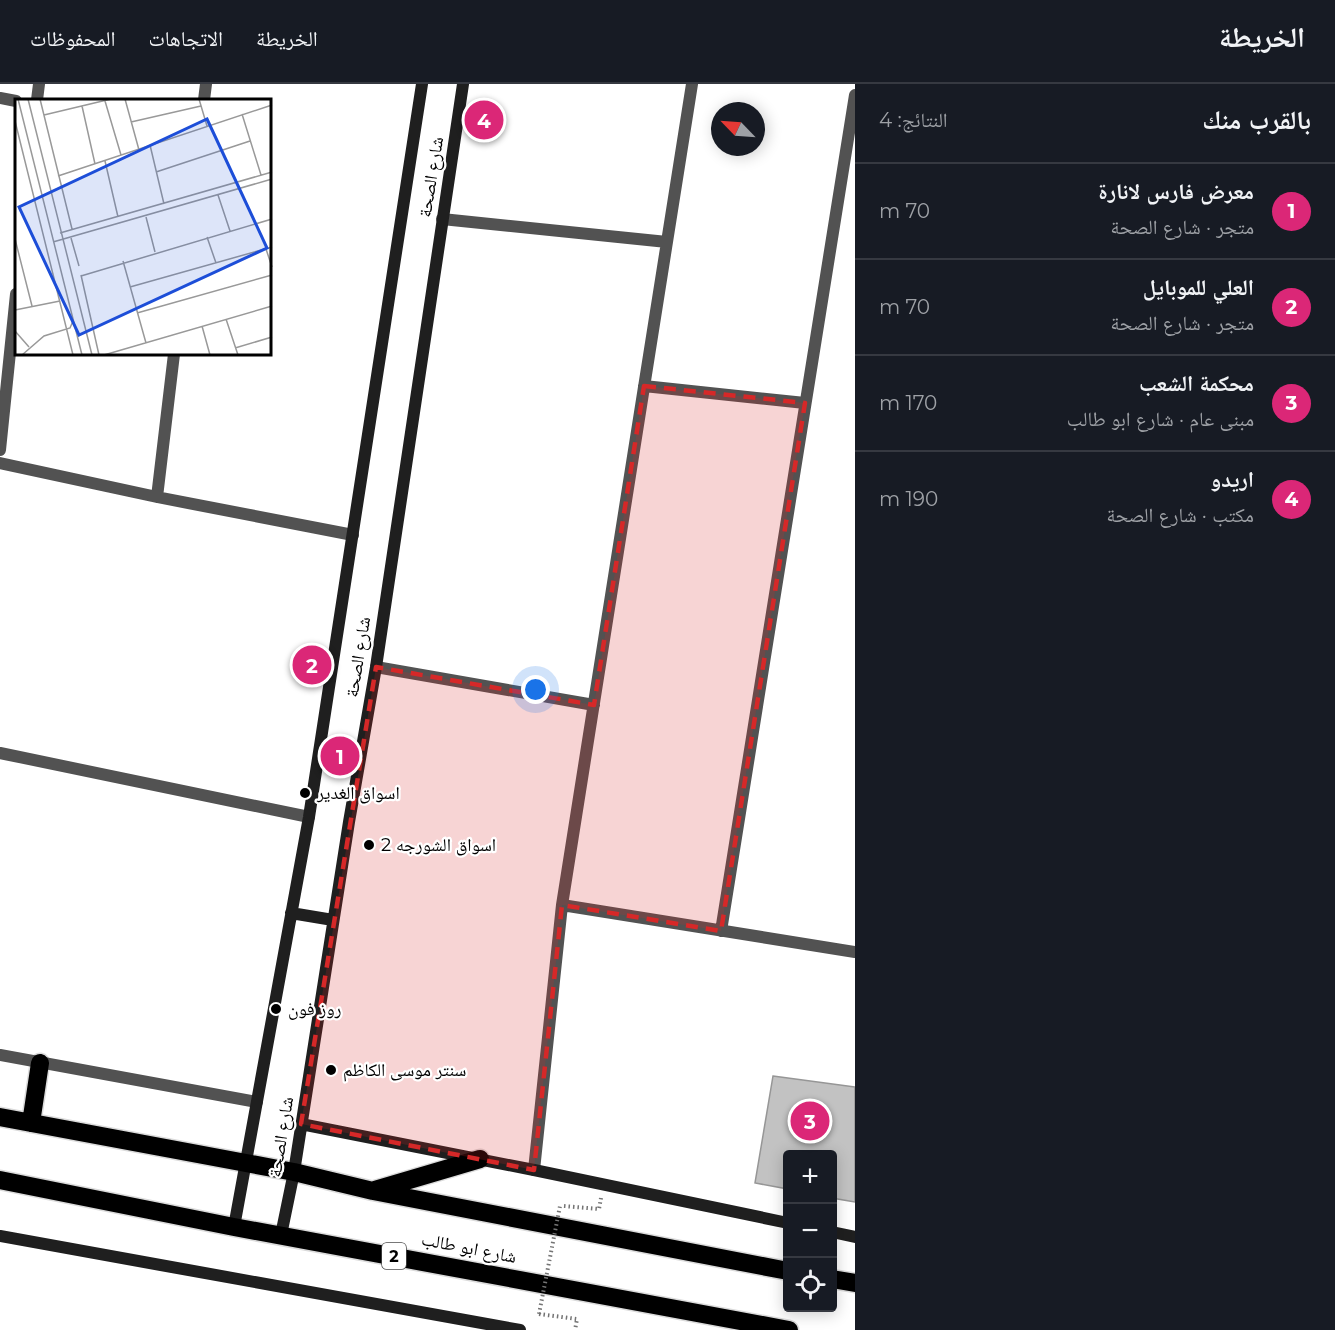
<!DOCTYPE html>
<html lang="ar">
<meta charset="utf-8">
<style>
:root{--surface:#171b24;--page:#20242c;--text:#f1f3f6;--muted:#9ea1a6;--line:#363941;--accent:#db2777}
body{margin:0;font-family:Montserrat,"Noto Naskh Arabic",sans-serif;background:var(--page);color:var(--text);direction:rtl}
.controls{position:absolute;right:18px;bottom:18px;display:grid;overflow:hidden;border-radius:6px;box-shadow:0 3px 15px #0003}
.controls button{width:54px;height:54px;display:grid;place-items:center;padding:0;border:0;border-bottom:2px solid var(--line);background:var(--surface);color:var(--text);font:30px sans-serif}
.compass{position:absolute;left:711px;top:18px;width:54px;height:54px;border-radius:50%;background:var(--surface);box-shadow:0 3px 15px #0003;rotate:295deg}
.you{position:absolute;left:536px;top:606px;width:21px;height:21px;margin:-15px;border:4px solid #fff;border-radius:50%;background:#1a73e8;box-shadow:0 0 0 9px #1a73e833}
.badge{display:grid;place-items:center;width:39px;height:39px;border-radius:50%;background:var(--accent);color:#fff;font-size:20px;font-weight:700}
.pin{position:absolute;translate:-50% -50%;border:3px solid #fff;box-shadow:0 2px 6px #0006}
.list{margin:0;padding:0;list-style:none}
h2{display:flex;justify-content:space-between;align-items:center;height:78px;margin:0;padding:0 24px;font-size:26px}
h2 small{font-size:20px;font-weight:400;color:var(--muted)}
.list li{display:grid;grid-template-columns:39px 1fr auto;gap:18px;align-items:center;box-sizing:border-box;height:96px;padding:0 24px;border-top:2px solid var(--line)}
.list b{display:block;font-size:22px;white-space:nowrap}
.list p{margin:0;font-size:20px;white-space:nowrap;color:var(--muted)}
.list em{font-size:20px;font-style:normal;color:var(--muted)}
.icon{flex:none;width:33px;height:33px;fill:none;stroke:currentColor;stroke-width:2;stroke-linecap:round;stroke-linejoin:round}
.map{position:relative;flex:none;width:855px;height:1246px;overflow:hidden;direction:ltr}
header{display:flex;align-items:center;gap:36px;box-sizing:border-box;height:84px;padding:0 30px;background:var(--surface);border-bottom:2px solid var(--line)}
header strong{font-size:28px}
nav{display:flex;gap:33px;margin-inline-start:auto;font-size:21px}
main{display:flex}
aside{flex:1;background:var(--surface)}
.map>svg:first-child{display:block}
.building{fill:#c2c2c2;stroke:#969696;stroke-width:1.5}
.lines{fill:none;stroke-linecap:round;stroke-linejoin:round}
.highway-casing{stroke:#dbdbdb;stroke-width:21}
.path{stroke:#747474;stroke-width:4;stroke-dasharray:1.5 3;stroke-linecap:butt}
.street{stroke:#525252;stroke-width:12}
.secondary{stroke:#1f1f1f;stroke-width:12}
.highway{stroke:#000;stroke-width:18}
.path-bridge{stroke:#747474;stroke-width:4;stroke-dasharray:1.5 3;stroke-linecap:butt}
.marked{fill:#d62828;fill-opacity:0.2;stroke:#d62828;stroke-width:4.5;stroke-dasharray:12 8;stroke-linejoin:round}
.poi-dot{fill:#000;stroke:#fff;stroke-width:2}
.labels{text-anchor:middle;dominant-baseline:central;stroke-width:4.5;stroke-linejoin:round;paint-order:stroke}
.shield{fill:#fff;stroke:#4c4c4c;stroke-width:1.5}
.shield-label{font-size:16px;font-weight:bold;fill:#000}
.street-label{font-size:18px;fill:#000;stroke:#fff}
.poi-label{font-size:18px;fill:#000;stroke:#fff;text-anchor:start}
.inset-road{fill:none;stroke:#999;stroke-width:1.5}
.view{fill:#1d4ed8;fill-opacity:0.15;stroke:#1d4ed8;stroke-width:3}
.inset-edge{fill:none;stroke:#000;stroke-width:3}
</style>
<header>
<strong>الخريطة</strong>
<nav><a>الخريطة</a><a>الاتجاهات</a><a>المحفوظات</a></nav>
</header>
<main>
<aside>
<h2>بالقرب منك<small>النتائج: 4</small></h2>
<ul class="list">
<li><span class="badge">1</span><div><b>معرض فارس لانارة</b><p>متجر · شارع الصحة</p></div><em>70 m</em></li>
<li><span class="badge">2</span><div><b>العلي للموبايل</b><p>متجر · شارع الصحة</p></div><em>70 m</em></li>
<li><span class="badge">3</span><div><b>محكمة الشعب</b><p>مبنى عام · شارع ابو طالب</p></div><em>170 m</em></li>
<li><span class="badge">4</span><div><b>اريدو</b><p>مكتب · شارع الصحة</p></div><em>190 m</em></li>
</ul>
</aside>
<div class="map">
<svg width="855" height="1246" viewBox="0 0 855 1246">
<rect width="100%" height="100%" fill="#fff"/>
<path class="building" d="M773,992L855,1003V1118L832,1114V1070H788V1105L755,1099Z"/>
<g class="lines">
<defs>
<path id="highway" d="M0,1033L294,1088L373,1107L788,1187
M31,1039L40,979
M0,1096L234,1143L789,1246
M375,1106L480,1075
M832,1195L855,1199"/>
</defs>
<use href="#highway" class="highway-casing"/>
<path class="path" d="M564,1122L599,1125L601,1114
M539,1230L577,1235L575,1246"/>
<path class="street" d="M0,14L16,17
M37,16L39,0
M204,16L206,0
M442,135L667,158
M644,302L805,319
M0,366L16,210
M0,379L157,413L353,451
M157,413L174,270
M376,583L594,621
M0,669L309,733
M562,821L855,868
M721,847L855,11
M0,971L257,1018
M534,1086L562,821L692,0"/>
<path class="secondary" d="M291,829L333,836
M301,1040L534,1086L788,1139
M234,1143L309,733L422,0
M832,1148L855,1153
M281,1151L294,1088L349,738L376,583L463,0
M0,1152L520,1246"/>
<use href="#highway" class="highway"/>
<path class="path-bridge" d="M539,1230L560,1122"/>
</g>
<path class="marked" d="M644,302L805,319L721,847L562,821L534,1086L301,1040L376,583L594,621Z"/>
<g class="poi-dot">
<circle cx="305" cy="709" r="6"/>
<circle cx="369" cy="761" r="6"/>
<circle cx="276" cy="925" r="6"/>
<circle cx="331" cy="986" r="6"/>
</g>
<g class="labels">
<rect class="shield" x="382" y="1159" width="24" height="26" rx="4.5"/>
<g class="shield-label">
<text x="394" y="1172">2</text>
</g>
<g class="street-label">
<text transform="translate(431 93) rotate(-81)">شارع الصحة</text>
<text transform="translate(358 573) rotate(-81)">شارع الصحة</text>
<text transform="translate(281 1053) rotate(-81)">شارع الصحة</text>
<text transform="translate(469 1164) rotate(11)">شارع ابو طالب</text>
</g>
<g class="poi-label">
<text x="317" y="709">اسواق الغدير</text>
<text x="381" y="761">اسواق الشورجه 2</text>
<text x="288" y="925">روز فون</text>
<text x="343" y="986">سنتر موسى الكاظم</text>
</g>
</g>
<g transform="translate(15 15)">
<rect width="256" height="256" fill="#fff"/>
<path class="inset-road" d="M3,0L67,256M13,0L77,256M25,0L57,130M110,0L124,51M184,0L192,27M90,2L106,56M67,7L80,65M227,15L246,76M29,16L96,0M0,22L58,256M116,23L186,7M135,46L149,105M90,62L103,118M141,73L235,42M43,77L257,6M203,96L215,132M131,118L140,153M45,134L257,73M192,138L201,164M56,139L64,167M0,140L17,207M38,143L257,80M251,150L257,168M108,162L131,244M66,176L84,256M66,177L257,120M115,188L257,148M0,211L45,202M122,214L257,176M211,220L223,256M187,227L195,256M0,232L14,248M220,249L257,238M7,256L29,237L55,229L58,222M89,256L257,207"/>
<path class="view" d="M192,20L252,149L64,236L4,108Z"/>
<rect width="256" height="256" class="inset-edge"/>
</g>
</svg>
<div class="controls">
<button>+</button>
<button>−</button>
<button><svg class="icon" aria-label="locate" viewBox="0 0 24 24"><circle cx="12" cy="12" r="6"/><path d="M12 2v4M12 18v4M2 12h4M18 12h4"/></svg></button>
</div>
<svg class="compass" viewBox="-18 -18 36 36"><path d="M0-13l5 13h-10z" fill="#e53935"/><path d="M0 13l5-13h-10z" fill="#9ea1a6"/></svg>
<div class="you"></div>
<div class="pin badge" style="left:340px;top:672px">1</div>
<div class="pin badge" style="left:312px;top:581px">2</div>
<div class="pin badge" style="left:810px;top:1037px">3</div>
<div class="pin badge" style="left:484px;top:36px">4</div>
</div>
</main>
